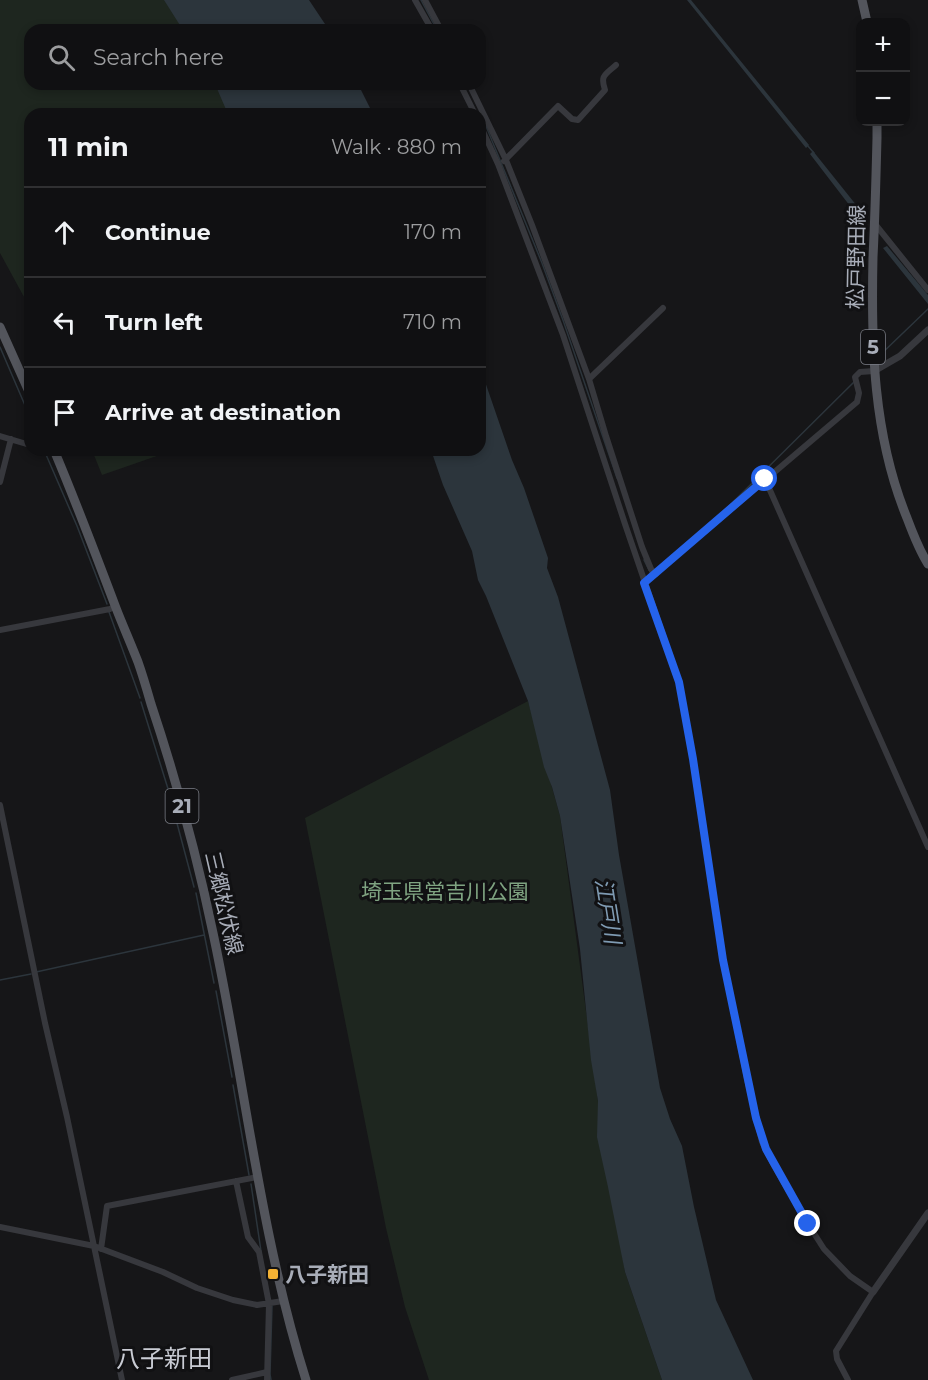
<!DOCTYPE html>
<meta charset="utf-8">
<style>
:root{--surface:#101012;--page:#1e1e20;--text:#f1f3f6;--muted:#9c9d9f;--line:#303032}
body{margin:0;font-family:Montserrat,"Noto Sans JP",sans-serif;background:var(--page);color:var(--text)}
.controls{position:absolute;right:18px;top:18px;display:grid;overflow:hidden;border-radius:12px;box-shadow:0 3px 9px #0003}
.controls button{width:54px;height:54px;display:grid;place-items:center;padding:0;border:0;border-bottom:2px solid var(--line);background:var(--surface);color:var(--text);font:30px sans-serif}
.stop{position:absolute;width:18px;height:18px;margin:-14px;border:4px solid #2563eb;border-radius:50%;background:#fff}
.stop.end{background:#2563eb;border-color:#fff;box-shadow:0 2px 6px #0008}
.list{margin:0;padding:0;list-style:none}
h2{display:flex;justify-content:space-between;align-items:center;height:78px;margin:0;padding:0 24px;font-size:26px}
h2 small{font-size:20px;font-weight:400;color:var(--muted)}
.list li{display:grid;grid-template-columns:39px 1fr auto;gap:18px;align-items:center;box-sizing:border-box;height:90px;padding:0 24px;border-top:2px solid var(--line)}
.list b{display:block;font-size:22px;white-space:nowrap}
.list em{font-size:20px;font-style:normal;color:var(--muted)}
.icon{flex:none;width:33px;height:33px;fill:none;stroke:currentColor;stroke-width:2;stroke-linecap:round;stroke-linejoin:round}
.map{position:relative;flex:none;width:928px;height:1380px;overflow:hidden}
.search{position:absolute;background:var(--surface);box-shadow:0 3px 9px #0003;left:24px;top:24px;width:462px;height:66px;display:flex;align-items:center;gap:15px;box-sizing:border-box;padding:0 21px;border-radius:18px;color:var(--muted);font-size:22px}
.panel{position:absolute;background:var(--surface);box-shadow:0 3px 9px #0003;left:24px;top:108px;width:462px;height:348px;border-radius:18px}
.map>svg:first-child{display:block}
.green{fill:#1e261f}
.water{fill:#2c353c}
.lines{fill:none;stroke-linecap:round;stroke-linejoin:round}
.stream{stroke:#2c353c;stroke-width:1.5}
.minor{stroke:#37383d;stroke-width:6}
.tertiary{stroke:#37383d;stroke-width:7}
.primary{stroke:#53555c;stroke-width:9}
.route{stroke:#2563eb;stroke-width:8}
.poi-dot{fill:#f2b134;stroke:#111113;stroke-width:2}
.labels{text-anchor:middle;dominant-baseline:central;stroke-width:6;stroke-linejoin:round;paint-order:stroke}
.shield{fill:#111113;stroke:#7b7e86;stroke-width:1.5}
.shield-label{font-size:20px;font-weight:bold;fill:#a8adb8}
.street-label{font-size:21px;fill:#a8adb8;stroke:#111113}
.park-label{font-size:21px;fill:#7fa381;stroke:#111113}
.poi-label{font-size:21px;font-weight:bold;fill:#a8adb8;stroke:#111113;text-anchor:start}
.water-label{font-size:22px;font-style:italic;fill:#7f9bb3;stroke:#111113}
.quarter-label{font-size:24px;fill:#c9ccd4;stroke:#111113}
</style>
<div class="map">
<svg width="928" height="1380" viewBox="0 0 928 1380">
<rect width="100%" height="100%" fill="#161618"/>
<path class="green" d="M0,0H165L184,30H30V84H216L232,114H30V308L0,253Z
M92,450H174L102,475Z
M528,701L560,816L598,1101L625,1272L662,1380H429L405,1307L386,1228L305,818Z"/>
<path class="water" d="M164,0H309L329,30H183Z
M687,0H691L809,145L806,148Z
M215,84H358L373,114H228Z
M813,151L865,216L860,219L810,154Z
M887,246L928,295V304L883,248Z
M480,367L512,460L524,488L548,558L547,568L558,597L610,790L619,855L660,1088L670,1119L682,1146L694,1207L716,1300L753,1380H662L625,1272L608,1187L597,1137L598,1101L591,1060L580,949L560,816L552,787L544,767L528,701L486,596L478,580L472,551L443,485L431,450H480Z"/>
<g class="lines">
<path class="stream" d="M421,0L437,30
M486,126L542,263L563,320L617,478
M807,145L814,153
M0,347L30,417
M878,357L928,309
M44,450L77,526L107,604
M721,514L854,382
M644,560L651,574
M109,612L140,698
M141,702L169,792
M170,797L194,887
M196,893L214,983
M36,972L204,935
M0,980L31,974
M216,991L232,1077
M233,1085L249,1175
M251,1184L261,1251
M271,1380L270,1374L272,1306"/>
<path class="minor" d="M415,0L432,30
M425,0L441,30
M460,84L475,114
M469,84L506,160L532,225L589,379L606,436L642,547L651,569L656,574
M480,125L498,164L563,335L625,524L679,682L693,759L723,959L747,1079L762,1142L772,1162L808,1224L824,1249L850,1276L873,1292L836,1351L837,1359L848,1380
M504,161L558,106L572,119L578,120L605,90C600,75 605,75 616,65
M875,224L928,290
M589,379L663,308
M0,436L30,445
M765,479L928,847
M0,482L11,439
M644,583L857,402L859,393L855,377L860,372L874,371
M0,630L110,609L115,606
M0,805L45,1023L67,1117L122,1380
M236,1181L248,1237L259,1252L269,1304L267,1380
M0,1227L94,1246L163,1272L197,1288L233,1300L257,1305L283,1301
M101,1249L107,1206L257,1177
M232,1380L267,1372"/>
<path class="tertiary" d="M874,371L900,356L928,330
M873,1292L928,1213"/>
<path class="primary" d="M862,0L867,22
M877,122V138C876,178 875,218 873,257C871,346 873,435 907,518C913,534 919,550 928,564
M0,327L30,394
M54,450C76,502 96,555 116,608C123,626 131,644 138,662C143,676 147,690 151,704C176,779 197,856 213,933C245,1082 260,1235 306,1380"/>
</g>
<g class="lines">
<path class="route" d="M765,479L644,583L679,682L693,759L723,960L756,1118L766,1149L808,1224"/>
</g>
<rect class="poi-dot" x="267" y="1268" width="12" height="12" rx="3"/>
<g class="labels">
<g class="shield">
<rect x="861" y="330" width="24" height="34" rx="4.5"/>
<rect x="165.5" y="789" width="33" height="34" rx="4.5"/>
</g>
<g class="shield-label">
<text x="873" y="347">5</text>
<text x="182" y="806">21</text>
</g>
<g class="street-label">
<text transform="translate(856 257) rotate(-89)">松戸野田線</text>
<text transform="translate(224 903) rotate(77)">三郷松伏線</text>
</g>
<g class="park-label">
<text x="445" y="891">埼玉県営吉川公園</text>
</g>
<g class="poi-label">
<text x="285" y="1274">八子新田</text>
</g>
<g class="water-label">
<text transform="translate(608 911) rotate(81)">江戸川</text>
</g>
<g class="quarter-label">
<text x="164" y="1358">八子新田</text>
</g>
</g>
</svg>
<div class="controls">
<button>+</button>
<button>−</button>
</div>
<div class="stop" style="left:765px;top:479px"></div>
<div class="stop end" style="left:808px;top:1224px"></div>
<div class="search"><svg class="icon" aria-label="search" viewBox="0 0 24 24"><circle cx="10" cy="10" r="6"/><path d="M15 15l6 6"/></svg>Search here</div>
<section class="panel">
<h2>11 min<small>Walk · 880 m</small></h2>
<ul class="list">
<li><svg class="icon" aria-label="ahead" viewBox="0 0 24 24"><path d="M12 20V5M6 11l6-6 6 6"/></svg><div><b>Continue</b></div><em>170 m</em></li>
<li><svg class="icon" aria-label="left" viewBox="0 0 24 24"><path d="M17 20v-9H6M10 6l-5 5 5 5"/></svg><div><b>Turn left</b></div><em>710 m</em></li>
<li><svg class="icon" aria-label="arrive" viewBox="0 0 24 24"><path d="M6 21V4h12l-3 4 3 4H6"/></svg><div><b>Arrive at destination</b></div></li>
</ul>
</section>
</div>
